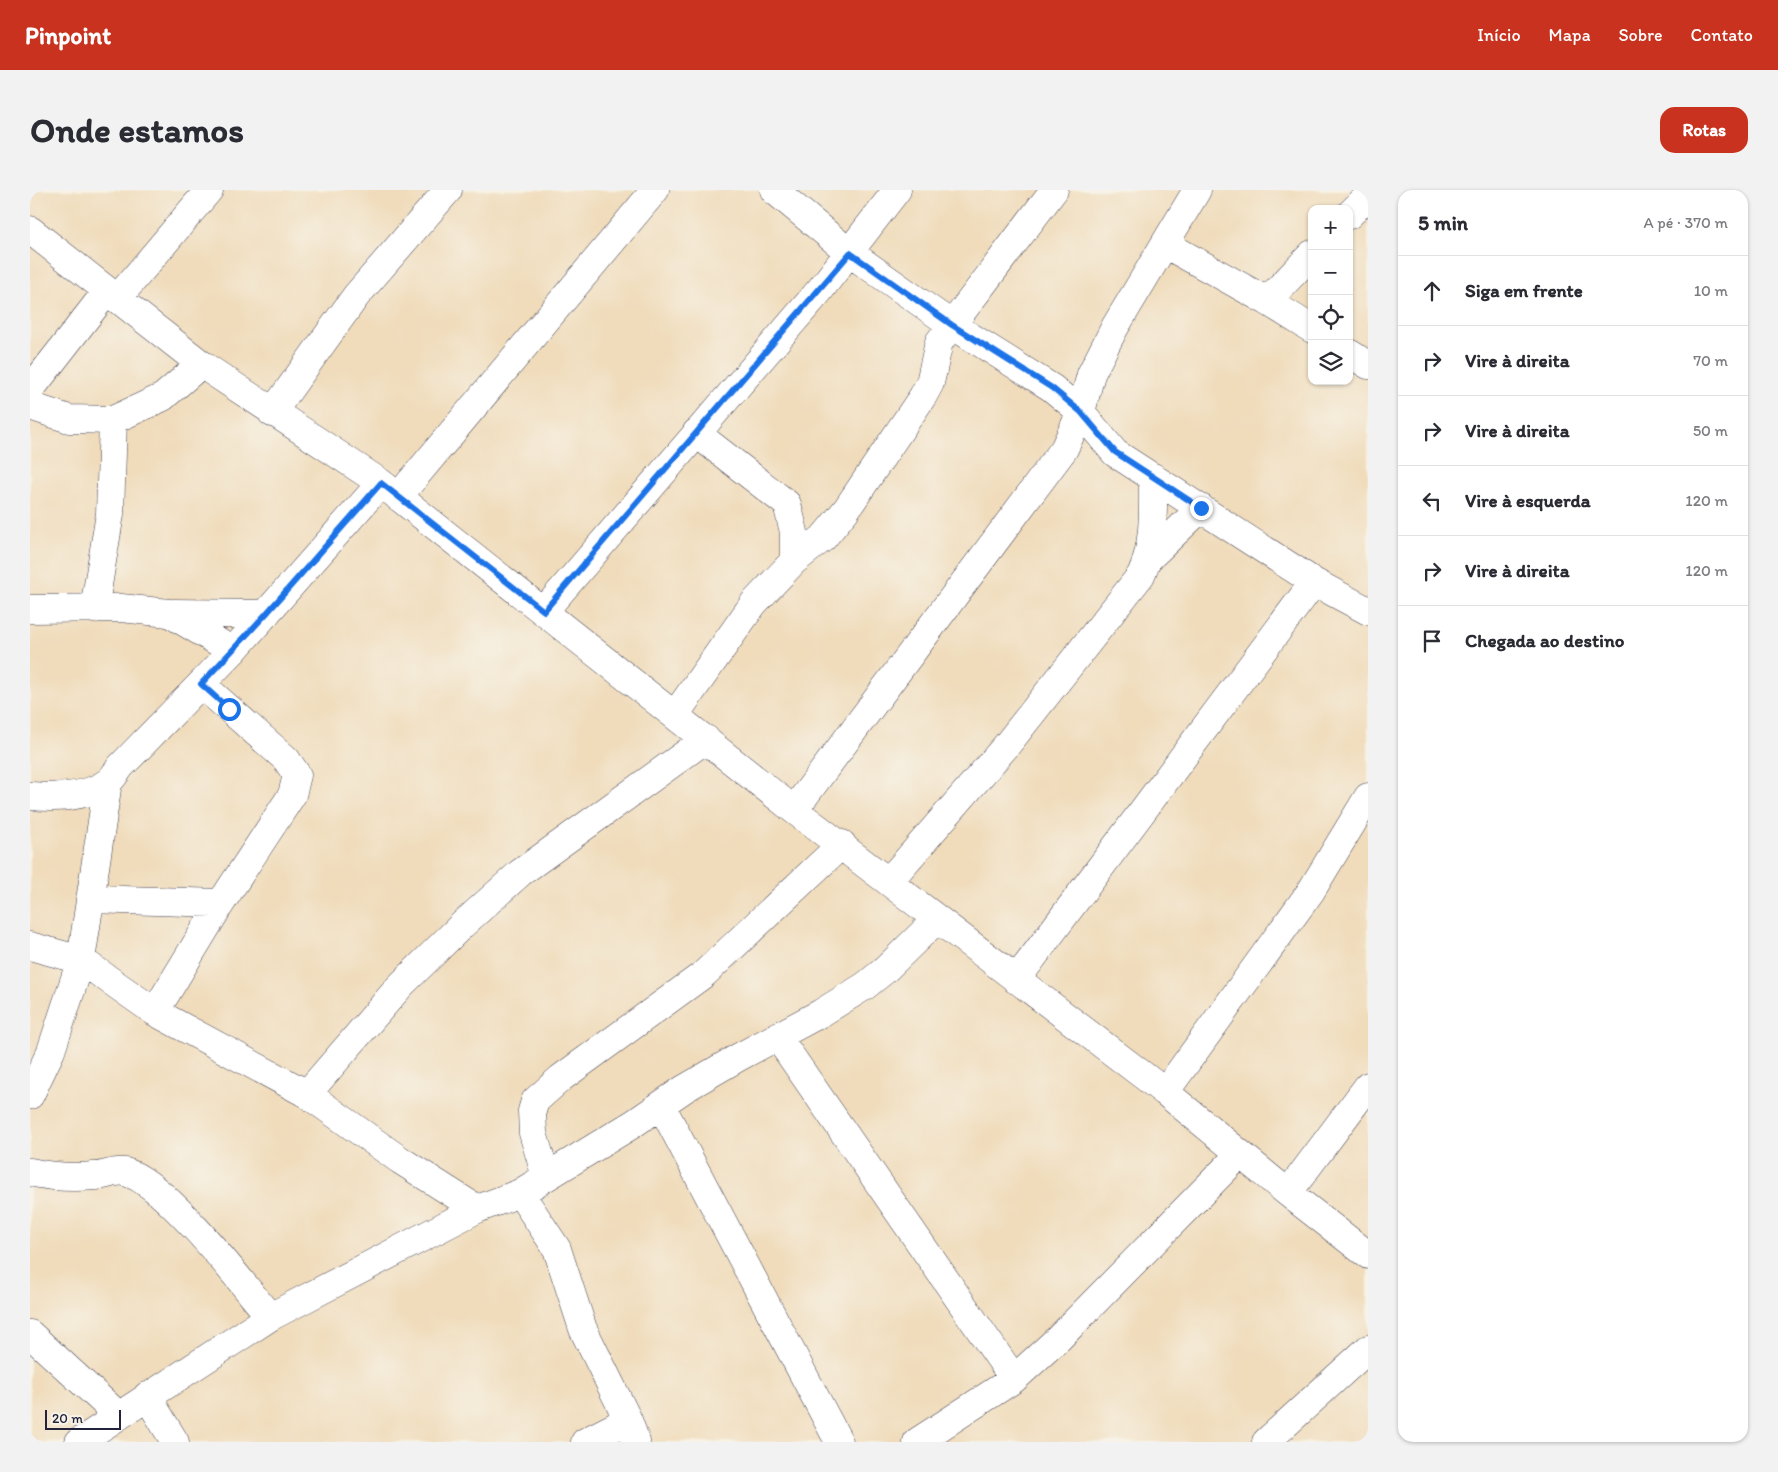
<!DOCTYPE html>
<html lang="pt">
<meta charset="utf-8">
<style>
:root{--surface:#fff;--page:#f2f2f3;--text:#2b2b33;--muted:#7c7c81;--line:#e1e1e2;--accent:#c8321e}
body{margin:0;font-family:Itim,sans-serif;background:var(--page);color:var(--text)}
.controls{position:absolute;right:15px;top:15px;display:grid;overflow:hidden;border-radius:10px;box-shadow:0 1px 4px #0004}
.controls button{width:45px;height:45px;display:grid;place-items:center;padding:0;border:0;border-bottom:1px solid var(--line);background:var(--surface);color:var(--text);font:25px sans-serif}
.scale{position:absolute;left:15px;bottom:12px;width:76px;box-sizing:border-box;padding-left:5px;border:2px solid #22223b;border-top:0;font-size:14px;line-height:18px;white-space:nowrap;color:#22223b;-webkit-text-stroke:4px #f7f3e8;paint-order:stroke}
.stop{position:absolute;width:15px;height:15px;margin:-11px;border:4px solid #1a73e8;border-radius:50%;background:#fff}
.stop.end{background:#1a73e8;border-color:#fff;box-shadow:0 1px 5px #0008}
.list{margin:0;padding:0;list-style:none}
h2{display:flex;justify-content:space-between;align-items:center;height:65px;margin:0;padding:0 20px;font-size:21px}
h2 small{font-size:16px;font-weight:400;color:var(--muted)}
.list li{display:grid;grid-template-columns:32px 1fr auto;gap:15px;align-items:center;box-sizing:border-box;height:70px;padding:0 20px;border-top:1px solid var(--line)}
.list b{display:block;font-size:19px;white-space:nowrap}
.list em{font-size:16px;font-style:normal;color:var(--muted)}
.icon{flex:none;width:28px;height:28px;fill:none;stroke:currentColor;stroke-width:2;stroke-linecap:round;stroke-linejoin:round}
.map{position:relative;flex:none;width:1338px;height:1252px;overflow:hidden;border-radius:15px}
header{display:flex;align-items:center;gap:30px;box-sizing:border-box;height:70px;padding:0 25px;background:var(--accent);color:#fff}
header strong{font-size:24px}
nav{display:flex;gap:28px;margin-inline-start:auto;font-size:18px}
.intro{display:flex;align-items:center;justify-content:space-between;box-sizing:border-box;height:120px;padding:0 30px}
h1{margin:0;font-size:35px}
.button{padding:12px 22px;border-radius:15px;background:var(--accent);color:#fff;font-size:18px;font-weight:700}
main{display:flex;gap:30px;padding:0 30px}
aside{flex:1;background:var(--surface);border-radius:15px;box-shadow:0 1px 4px #0004}
.map>svg:first-child{display:block}
.lines{fill:none;stroke-linecap:round;stroke-linejoin:round}
.minor-casing{stroke:#413e4e;stroke-width:29}
.minor{stroke:#fff;stroke-width:28}
.route{stroke:#1a73e8;stroke-width:6}
</style>
<header>
<strong>Pinpoint</strong>
<nav><a>Início</a><a>Mapa</a><a>Sobre</a><a>Contato</a></nav>
</header>
<div class="intro"><h1>Onde estamos</h1><a class="button">Rotas</a></div>
<main>
<div class="map">
<svg width="1338" height="1252" viewBox="0 0 1338 1252">
<rect width="100%" height="100%" fill="#f7f3e8"/>
<filter id="ink" filterUnits="userSpaceOnUse"><feTurbulence type="fractalNoise" baseFrequency=".02" numOctaves="2"/><feDisplacementMap in="SourceGraphic" scale="10" xChannelSelector="R" yChannelSelector="G"/><feConvolveMatrix kernelMatrix="1 2 1 2 8 2 1 2 1" color-interpolation-filters="sRGB"/></filter>
<filter id="wash" filterUnits="userSpaceOnUse"><feTurbulence type="fractalNoise" baseFrequency=".0096" numOctaves="4" result="noise"/><feDisplacementMap in="SourceGraphic" scale="20" xChannelSelector="R" yChannelSelector="G"/><feGaussianBlur stdDeviation="1.12" result="paint"/><feColorMatrix in="noise" values="0 0 0 0 0 0 0 0 0 0 0 0 0 0 0 0 0 1.4 0 .05"/><feComposite in="paint" operator="in"/></filter>
<g filter="url(#wash)">
<rect width="100%" height="100%" fill="#f0dcbb"/>
</g>
<g filter="url(#ink)">
<g class="lines">
<defs>
<path id="minor" d="M744,0L820,63L922,135L1022,198L1051,222L1085,263L1284,392L1338,421
M1319,25L1338,6
M0,40L171,174L351,293L764,620L1135,902L1258,1003L1338,1065
M1135,54L1237,111L1282,139
M87,109L179,0
M1237,111L1282,64
M1319,163L1338,175
M0,200L77,101
M0,216L39,229L83,230L133,207L171,174
M242,223L326,106L418,0
M666,243L757,314L764,342V371
M368,307L625,0
M1118,369L1171,318
M0,419L91,418L139,423L203,461
M64,419L80,324L83,230
M514,421L790,100L867,0
M143,423L236,424
M645,525L724,413L764,371L793,348L816,320L893,206L900,193L909,152L1024,0
M0,606C25,608 57,608 78,592C83,588 87,581 91,576L203,461L351,293
M764,620L1034,259L1051,222L1061,184L1085,137L1167,0
M859,691L976,556L1111,385C1125,354 1123,321 1123,287
M60,709L191,713
M0,756L51,770L125,822L277,904L370,970L447,1019
M986,790L1284,392
M125,822L191,713L262,605L267,585L256,569L171,494
M747,846L984,1189
M1135,902L1281,701L1338,607
M277,904L370,796L431,736L490,683L676,549
M0,905L21,861L51,770L78,592
M631,915L809,1252
M0,982C22,987 42,988 64,986C74,986 86,980 95,982C134,991 212,1093 240,1127
M516,987L503,943L502,921L505,911L531,888L674,784L812,654
M490,1003L527,1059L553,1139L598,1230L606,1252
M1258,1003L1338,896
M0,1144L89,1226
M117,1206L145,1252
M49,1252L240,1127L447,1019L490,1003L603,934L654,899L709,867L791,823L835,796L855,780L906,730
M555,1252L598,1230
M887,1252L984,1189L1029,1148L1210,964
M1236,1252L1338,1159"/>
</defs>
<use href="#minor" class="minor-casing"/>
<use href="#minor" class="minor"/>
</g>
</g>
<g class="lines" filter="url(#ink)">
<path class="route" d="M199,519L171,494L236,424L351,293L514,421L820,63L922,135L1022,198L1051,222L1085,262L1171,318"/>
</g>
</svg>
<div class="controls">
<button>+</button>
<button>−</button>
<button><svg class="icon" aria-label="locate" viewBox="0 0 24 24"><circle cx="12" cy="12" r="6"/><path d="M12 2v4M12 18v4M2 12h4M18 12h4"/></svg></button>
<button><svg class="icon" aria-label="layers" viewBox="0 0 24 24"><path d="M12 4l9 5-9 5-9-5zM3 14l9 5 9-5"/></svg></button>
</div>
<div class="scale">20 m</div>
<div class="stop" style="left:199px;top:519px"></div>
<div class="stop end" style="left:1171px;top:318px"></div>
</div>
<aside>
<h2>5 min<small>A pé · 370 m</small></h2>
<ul class="list">
<li><svg class="icon" aria-label="ahead" viewBox="0 0 24 24"><path d="M12 20V5M6 11l6-6 6 6"/></svg><div><b>Siga em frente</b></div><em>10 m</em></li>
<li><svg class="icon" aria-label="right" viewBox="0 0 24 24"><path d="M7 20v-9h11M14 6l5 5-5 5"/></svg><div><b>Vire à direita</b></div><em>70 m</em></li>
<li><svg class="icon" aria-label="right" viewBox="0 0 24 24"><path d="M7 20v-9h11M14 6l5 5-5 5"/></svg><div><b>Vire à direita</b></div><em>50 m</em></li>
<li><svg class="icon" aria-label="left" viewBox="0 0 24 24"><path d="M17 20v-9H6M10 6l-5 5 5 5"/></svg><div><b>Vire à esquerda</b></div><em>120 m</em></li>
<li><svg class="icon" aria-label="right" viewBox="0 0 24 24"><path d="M7 20v-9h11M14 6l5 5-5 5"/></svg><div><b>Vire à direita</b></div><em>120 m</em></li>
<li><svg class="icon" aria-label="arrive" viewBox="0 0 24 24"><path d="M6 21V4h12l-3 4 3 4H6"/></svg><div><b>Chegada ao destino</b></div></li>
</ul>
</aside>
</main>
